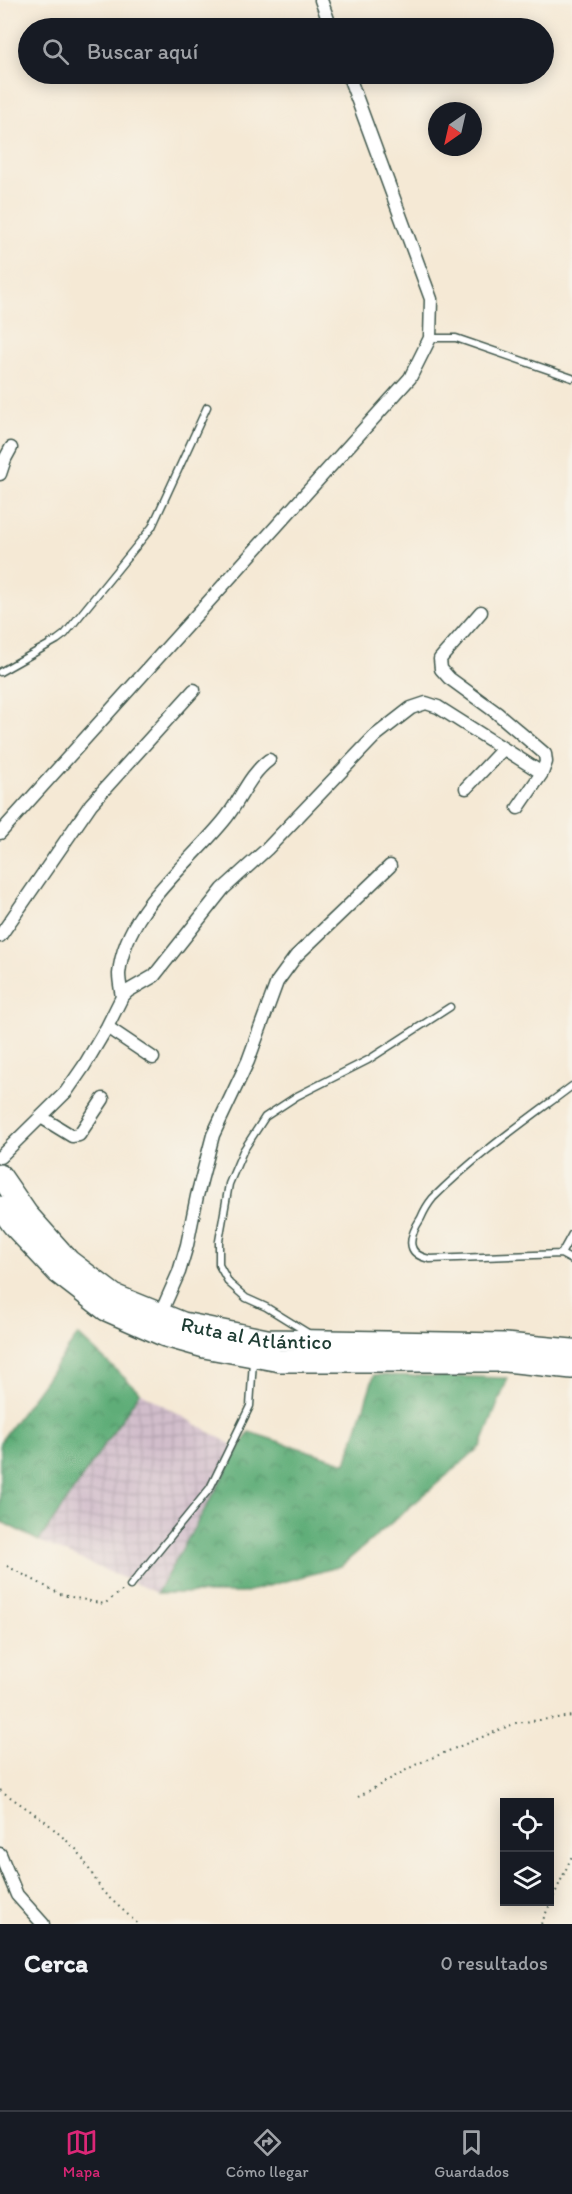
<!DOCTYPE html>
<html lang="es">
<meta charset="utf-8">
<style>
:root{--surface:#171b24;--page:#20242c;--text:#f1f3f6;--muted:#9ea1a6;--line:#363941;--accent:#db2777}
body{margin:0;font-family:Itim,sans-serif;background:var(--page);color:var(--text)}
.controls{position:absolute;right:18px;bottom:18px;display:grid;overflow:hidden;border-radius:0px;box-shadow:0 3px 15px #0003}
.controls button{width:54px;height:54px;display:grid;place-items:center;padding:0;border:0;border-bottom:2px solid var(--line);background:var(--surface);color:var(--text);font:30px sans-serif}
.compass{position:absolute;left:428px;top:102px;width:54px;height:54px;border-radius:50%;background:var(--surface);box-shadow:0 3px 15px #0003;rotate:214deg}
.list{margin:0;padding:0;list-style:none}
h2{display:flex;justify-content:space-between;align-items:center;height:78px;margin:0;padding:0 24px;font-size:26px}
h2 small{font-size:20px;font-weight:400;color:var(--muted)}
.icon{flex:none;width:33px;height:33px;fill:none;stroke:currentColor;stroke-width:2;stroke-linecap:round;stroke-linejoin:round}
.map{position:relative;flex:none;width:572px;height:1924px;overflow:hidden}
.search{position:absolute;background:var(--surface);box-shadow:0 3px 15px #0003;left:18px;right:18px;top:18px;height:66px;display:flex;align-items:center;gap:15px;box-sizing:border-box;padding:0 21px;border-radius:33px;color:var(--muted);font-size:22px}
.sheet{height:186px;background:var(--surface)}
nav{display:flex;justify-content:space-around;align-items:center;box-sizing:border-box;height:84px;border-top:2px solid var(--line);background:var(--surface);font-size:16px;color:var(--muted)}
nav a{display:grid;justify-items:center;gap:3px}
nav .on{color:var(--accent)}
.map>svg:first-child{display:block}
.industrial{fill:url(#industrial-grid)}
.forest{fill:url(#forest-crowns);stroke:#3e7556;stroke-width:1.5}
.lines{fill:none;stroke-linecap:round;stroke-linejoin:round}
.service-casing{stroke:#3f574c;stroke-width:9}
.minor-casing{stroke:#3f574c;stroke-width:15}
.trunk-casing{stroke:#3f574c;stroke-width:24}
.path{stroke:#3f574c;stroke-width:2;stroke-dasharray:1.5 4.5;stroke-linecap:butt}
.service{stroke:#fff;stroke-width:6}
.minor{stroke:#fff;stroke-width:12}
.trunk{stroke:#fff;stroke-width:21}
.labels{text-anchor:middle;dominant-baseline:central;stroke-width:5;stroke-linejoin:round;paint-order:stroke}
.street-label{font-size:21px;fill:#1f3d34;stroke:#f7f3e8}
</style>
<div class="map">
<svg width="572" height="1924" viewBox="0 0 572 1924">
<defs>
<pattern id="industrial-grid" width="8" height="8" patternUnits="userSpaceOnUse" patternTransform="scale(1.5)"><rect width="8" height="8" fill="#d1bdcb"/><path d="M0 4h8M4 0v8" fill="none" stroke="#b3a3af"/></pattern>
<pattern id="forest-crowns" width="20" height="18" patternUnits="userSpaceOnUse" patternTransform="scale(1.5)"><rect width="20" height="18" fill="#5ead78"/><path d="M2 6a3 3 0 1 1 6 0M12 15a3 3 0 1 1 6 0" fill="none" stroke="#4d8e63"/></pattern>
</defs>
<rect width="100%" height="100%" fill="#f7f3e8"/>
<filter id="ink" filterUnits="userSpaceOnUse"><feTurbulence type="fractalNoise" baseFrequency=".0167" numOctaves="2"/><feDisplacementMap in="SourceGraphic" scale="12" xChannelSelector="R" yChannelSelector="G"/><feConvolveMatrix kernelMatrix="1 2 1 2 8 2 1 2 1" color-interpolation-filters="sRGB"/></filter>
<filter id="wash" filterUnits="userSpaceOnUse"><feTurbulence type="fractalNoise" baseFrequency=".008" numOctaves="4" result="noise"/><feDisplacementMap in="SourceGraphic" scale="24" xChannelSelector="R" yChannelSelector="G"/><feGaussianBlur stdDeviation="1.35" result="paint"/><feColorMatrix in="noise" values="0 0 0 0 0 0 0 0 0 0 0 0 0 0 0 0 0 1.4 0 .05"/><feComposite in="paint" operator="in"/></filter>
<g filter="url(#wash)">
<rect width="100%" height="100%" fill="#f5e9d5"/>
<path class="industrial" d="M140,1392L239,1449L157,1593L39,1541Z"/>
<path class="forest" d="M78,1335L140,1392L39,1541L0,1521V1442Z
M374,1375L508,1378L481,1446L341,1566L243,1593H157L249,1432L346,1463Z"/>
</g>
<g filter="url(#ink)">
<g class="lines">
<defs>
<path id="service" d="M430,338H456L572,378
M0,672L57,640L65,634L152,527L207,407
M572,1086C524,1122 475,1156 433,1198C428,1204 424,1211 421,1218C410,1235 403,1254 430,1259L561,1254L572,1260
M561,1254L572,1234
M308,1333L266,1307L246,1298L229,1283L219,1265V1241L229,1184L243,1151L265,1117L297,1096L368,1060L450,1007
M130,1586L210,1488L250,1406L253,1361"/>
<path id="minor" d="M321,0L331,28
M0,474L5,459L11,448
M466,788L503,749
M518,808L542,773
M0,833L410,378L430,338L431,299L348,74
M0,936L91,804L194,690
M122,997C121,990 119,981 119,974C125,909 188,866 226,818C241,799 249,775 269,760
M107,1027L153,1058
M41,1117L72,1136L79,1135L103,1099
M0,1157L66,1092L84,1066L107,1027L122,997L128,991L154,976L223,889L267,849L375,736L411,708L426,703L438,707L542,773L546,762L545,754L497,713L449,678L441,669L440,659L481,612
M160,1315L179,1272L187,1245L197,1196L213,1135L248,1061L277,982L296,956L390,866
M0,1854L17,1895L43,1924"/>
<g id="trunk">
<path id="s1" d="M0,1175L27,1214L69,1261L114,1295L183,1323L267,1340L505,1344L572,1350"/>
<path d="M0,1207L13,1225L58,1273L106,1310L165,1336L204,1347L280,1361H506L572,1368"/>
</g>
</defs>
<use href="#service" class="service-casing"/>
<use href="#minor" class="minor-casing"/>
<use href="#trunk" class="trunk-casing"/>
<path class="path" d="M7,1566L62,1595L104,1604L122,1591
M0,1790L45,1821L78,1851L103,1892L138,1924
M358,1797L417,1764L516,1723L572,1716
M541,1924L572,1856"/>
<use href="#service" class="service"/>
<use href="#minor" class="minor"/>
<use href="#trunk" class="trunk"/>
</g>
</g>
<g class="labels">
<g class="street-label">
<text stroke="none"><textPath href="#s1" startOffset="316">Ruta al Atlántico</textPath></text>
</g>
</g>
</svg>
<div class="controls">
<button><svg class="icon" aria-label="locate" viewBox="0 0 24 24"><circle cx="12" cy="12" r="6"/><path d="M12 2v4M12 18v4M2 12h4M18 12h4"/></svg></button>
<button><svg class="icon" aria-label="layers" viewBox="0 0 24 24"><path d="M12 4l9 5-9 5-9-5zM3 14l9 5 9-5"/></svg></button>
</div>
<svg class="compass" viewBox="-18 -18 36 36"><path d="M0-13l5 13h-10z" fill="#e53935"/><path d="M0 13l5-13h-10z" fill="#9ea1a6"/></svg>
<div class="search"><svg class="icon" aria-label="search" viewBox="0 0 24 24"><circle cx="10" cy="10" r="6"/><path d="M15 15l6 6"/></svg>Buscar aquí</div>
</div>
<section class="sheet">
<h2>Cerca<small>0 resultados</small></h2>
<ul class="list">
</ul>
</section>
<nav>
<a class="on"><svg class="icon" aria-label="map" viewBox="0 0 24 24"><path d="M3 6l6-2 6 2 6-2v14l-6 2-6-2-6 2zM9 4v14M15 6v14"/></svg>Mapa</a>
<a><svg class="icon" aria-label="directions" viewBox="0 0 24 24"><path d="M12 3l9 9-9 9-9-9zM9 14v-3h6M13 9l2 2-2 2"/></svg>Cómo llegar</a>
<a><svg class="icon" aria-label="saved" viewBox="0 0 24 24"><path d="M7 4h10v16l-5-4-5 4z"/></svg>Guardados</a>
</nav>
